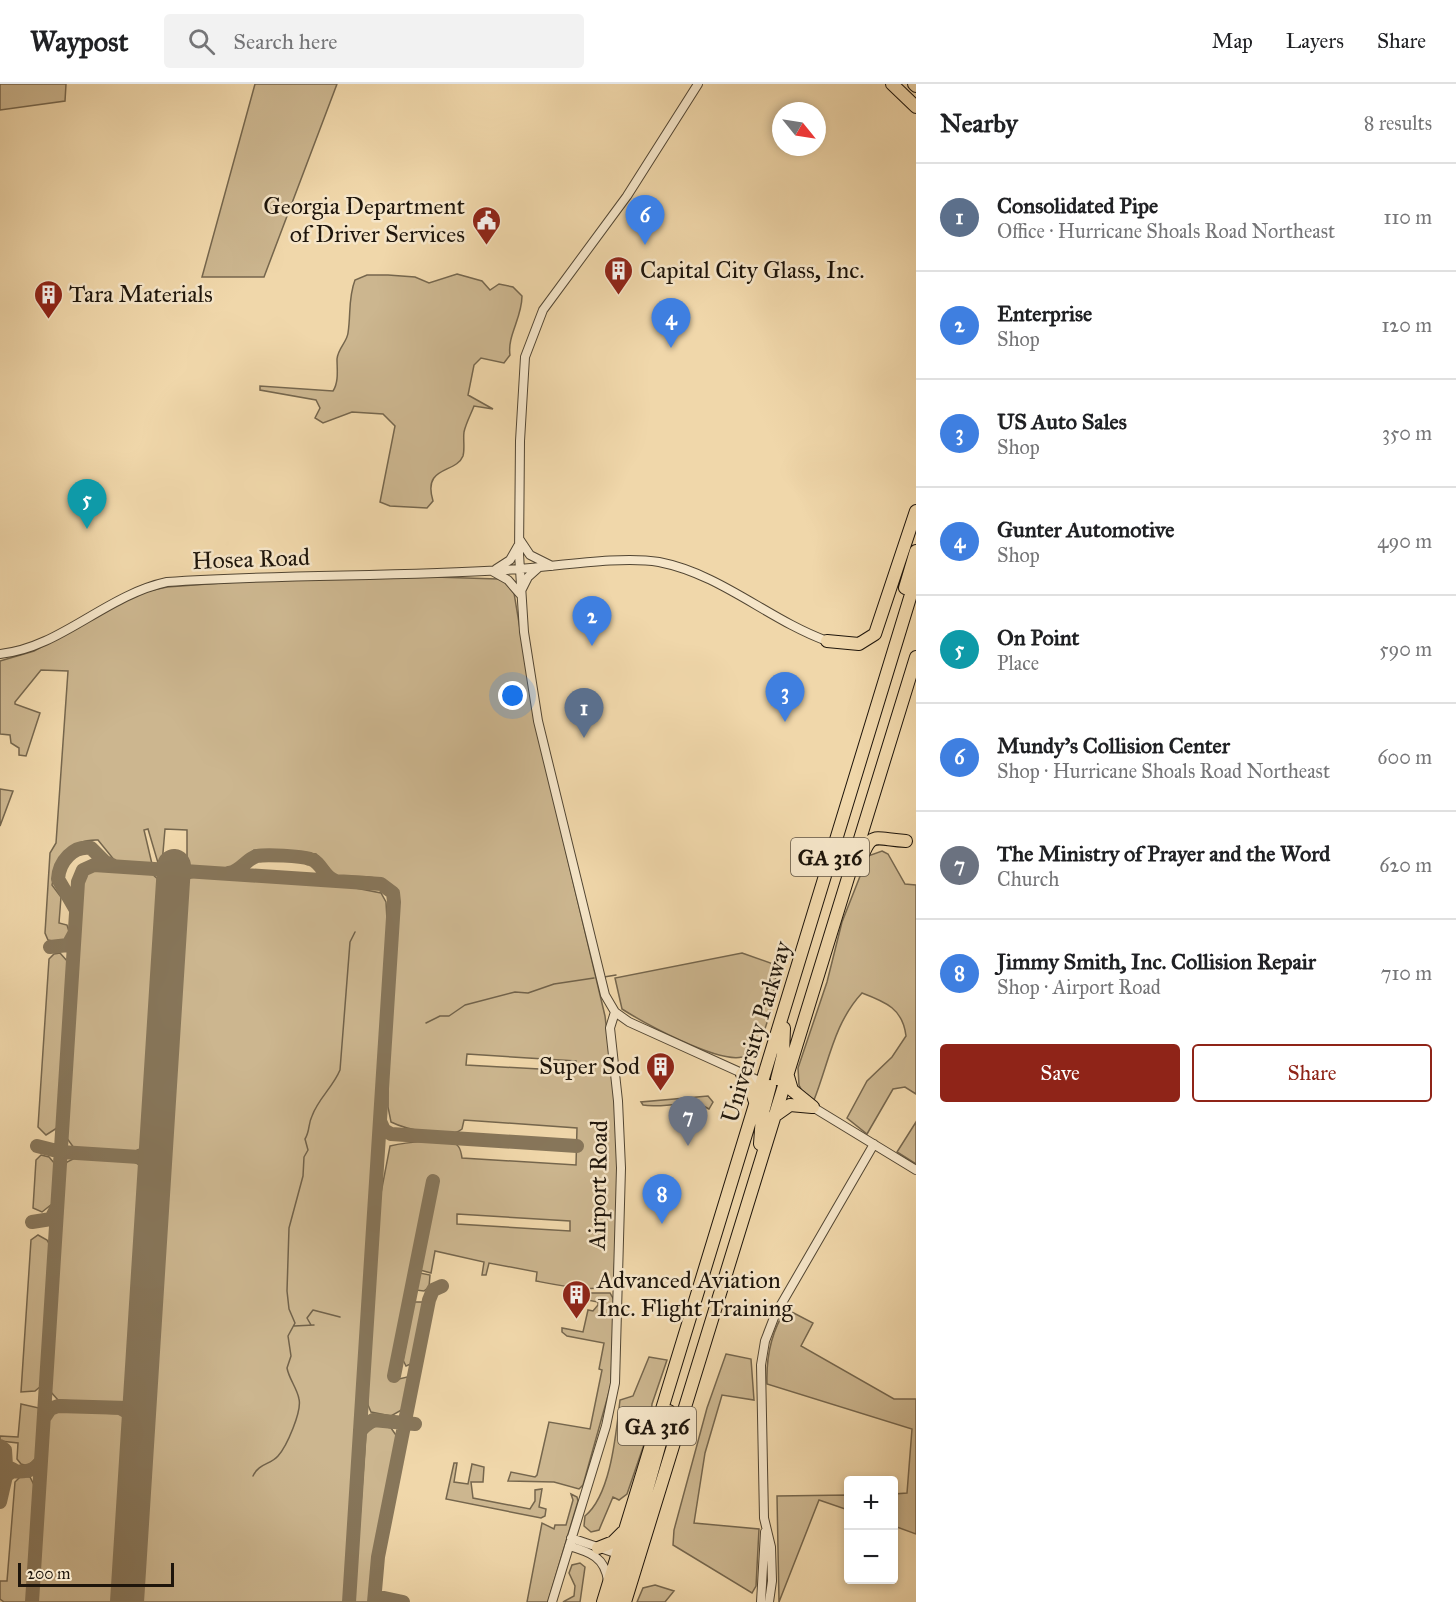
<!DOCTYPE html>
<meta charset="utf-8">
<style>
:root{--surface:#fff;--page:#f2f2f2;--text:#202124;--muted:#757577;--line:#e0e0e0;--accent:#8f2418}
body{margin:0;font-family:"IM FELL Great Primer",serif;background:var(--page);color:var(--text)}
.controls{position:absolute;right:18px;bottom:18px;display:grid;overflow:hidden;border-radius:6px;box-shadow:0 3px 9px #0003}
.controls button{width:54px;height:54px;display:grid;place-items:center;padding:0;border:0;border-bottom:2px solid var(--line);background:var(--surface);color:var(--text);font:30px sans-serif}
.compass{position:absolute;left:772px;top:18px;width:54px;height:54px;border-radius:50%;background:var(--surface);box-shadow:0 3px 9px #0003;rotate:120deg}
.scale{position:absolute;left:18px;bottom:15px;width:156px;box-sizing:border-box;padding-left:6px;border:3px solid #1e150b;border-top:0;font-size:16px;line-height:21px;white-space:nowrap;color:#1e150b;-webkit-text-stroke:4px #f5e5c8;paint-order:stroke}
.you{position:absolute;left:513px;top:612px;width:21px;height:21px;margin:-15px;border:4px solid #fff;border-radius:50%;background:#1a73e8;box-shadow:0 0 0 9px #1a73e833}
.badge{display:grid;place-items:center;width:39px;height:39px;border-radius:50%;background:var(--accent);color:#fff;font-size:20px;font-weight:700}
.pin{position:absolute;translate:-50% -50px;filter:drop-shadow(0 2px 3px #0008)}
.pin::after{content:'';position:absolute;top:32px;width:21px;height:18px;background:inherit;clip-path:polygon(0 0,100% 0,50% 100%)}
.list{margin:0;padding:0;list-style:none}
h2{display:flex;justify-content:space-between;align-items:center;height:78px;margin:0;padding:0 24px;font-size:26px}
h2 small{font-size:20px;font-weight:400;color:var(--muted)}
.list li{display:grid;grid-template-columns:39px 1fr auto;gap:18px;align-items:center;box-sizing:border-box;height:108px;padding:0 24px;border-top:2px solid var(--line)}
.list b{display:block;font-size:22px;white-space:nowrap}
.list p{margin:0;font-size:20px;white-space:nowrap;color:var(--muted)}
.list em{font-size:20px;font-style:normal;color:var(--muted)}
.actions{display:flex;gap:12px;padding:18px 24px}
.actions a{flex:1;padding:14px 0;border:2px solid var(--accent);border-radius:6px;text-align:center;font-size:21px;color:var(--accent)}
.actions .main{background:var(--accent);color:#fff}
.icon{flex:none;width:33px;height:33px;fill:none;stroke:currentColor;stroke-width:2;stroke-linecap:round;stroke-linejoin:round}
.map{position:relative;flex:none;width:916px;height:1518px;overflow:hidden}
header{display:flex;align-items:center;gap:36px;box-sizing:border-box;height:84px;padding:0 30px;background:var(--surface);border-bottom:2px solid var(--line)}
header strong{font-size:28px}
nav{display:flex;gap:33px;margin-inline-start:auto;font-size:21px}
.search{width:420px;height:54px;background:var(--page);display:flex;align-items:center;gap:15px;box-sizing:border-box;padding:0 21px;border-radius:6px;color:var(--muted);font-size:22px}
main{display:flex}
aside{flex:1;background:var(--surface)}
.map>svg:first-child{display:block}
.green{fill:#ccb68f;stroke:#75664d;stroke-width:1.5;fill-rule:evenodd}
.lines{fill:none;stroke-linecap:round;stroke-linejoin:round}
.stream{stroke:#71624a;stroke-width:1.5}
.taxiway{stroke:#87765a;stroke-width:14}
.runway{stroke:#87765a;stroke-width:34}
.minor-casing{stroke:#524633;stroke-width:10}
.highway-casing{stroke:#1e150b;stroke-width:14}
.minor{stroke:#f5e5c8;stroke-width:8}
.highway{stroke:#f0d7aa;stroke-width:12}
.labels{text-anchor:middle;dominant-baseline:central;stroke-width:5;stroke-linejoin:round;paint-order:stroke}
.shield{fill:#f5e5c8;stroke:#5e5344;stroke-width:1.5}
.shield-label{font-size:22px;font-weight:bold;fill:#1e150b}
.poi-label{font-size:24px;fill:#1e150b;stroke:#f5e5c8;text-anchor:start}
.street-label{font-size:24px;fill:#1e150b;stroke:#f5e5c8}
</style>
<header>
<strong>Waypost</strong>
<div class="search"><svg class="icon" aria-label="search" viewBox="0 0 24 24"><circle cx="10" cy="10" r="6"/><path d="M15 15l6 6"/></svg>Search here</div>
<nav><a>Map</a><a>Layers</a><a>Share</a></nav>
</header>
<main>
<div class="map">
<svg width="916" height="1518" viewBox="0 0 916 1518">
<rect width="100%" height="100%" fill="#f0d7aa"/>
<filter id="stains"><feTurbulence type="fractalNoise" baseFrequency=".00333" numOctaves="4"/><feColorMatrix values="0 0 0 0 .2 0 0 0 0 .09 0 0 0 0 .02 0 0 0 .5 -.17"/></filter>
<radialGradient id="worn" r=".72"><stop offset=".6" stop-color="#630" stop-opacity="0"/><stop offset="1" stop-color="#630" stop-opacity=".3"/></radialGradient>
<path class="green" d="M0,0H66L65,17L0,26Z
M255,0H337L264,193H202Z
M457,190L482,197L490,206L499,200L513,203L522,212C522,234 507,252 510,271L504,279L481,274L474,281L468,311L493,325L474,322C471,330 466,339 464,348C463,356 465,365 463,372C456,390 422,381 433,417L427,424L390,422L380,418L395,342L383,330L352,328L323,339L315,334L320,324L316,316L260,306V302L333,307C339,298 337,285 337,275C338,264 347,258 348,249C351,230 348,214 355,196L367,191H388L415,193L429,199Z
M434,493L498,495L506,498L514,509L536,641L605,932L616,1025L618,1088L614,1199C602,1211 552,1200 536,1197L537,1188L489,1179L486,1191H482L484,1178L435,1167L431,1189L420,1186L436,1099L429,1094L409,1197L417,1199L420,1189L430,1191L429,1203L424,1207L408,1205L390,1291L399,1295L407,1293L410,1299L405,1324L391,1332L371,1328L368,1321L367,1311L380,1114L390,1062C403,1059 446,1053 457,1061C461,1064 461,1069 462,1074L576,1081L577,1044L464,1036L462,1045C450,1056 405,1045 391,1038L388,1023V985L399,810C387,788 357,793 336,792L316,770L254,766L233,785L187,782V746L165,745L162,780L158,779L148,745L144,746L152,780L115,777L98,756C70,755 56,775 52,801L61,813L59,839L67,841L70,851L62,859L48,856L45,849L50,769L56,759L68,587L41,586L15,618V620L40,629L26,672L19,671V664L11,659L10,651L0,650V577L34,567L114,522L144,508L167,503L278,495ZM467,970L576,977V987L466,981ZM457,1130L570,1137V1147L457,1140Z
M0,705L13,707L0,742Z
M882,767L888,770L905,800L916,801V1010L905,1003L893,1005L867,1050L847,1034L867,997L892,973L906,952C903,925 886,918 862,909C834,939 829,978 814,1016L804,1011L799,1001L798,984L827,898L842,838L868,772Z
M93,786L151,789L161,798L145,1058L140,1065L133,1068L74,1064L66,1053L83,796L86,789Z
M200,792L340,801L381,809L386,818L388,854L345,1518H138L185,803L190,794Z
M60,869L68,878L57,1044L46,1051L38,1043L49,875L54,870Z
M742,869L776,881C776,903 768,966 742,973C717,979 644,939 622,925L615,894Z
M708,1012L713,1018L709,1025C692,1014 662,1025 643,1021L641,1018Z
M916,1038V1080L897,1068Z
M41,1071L49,1073L55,1080L52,1120L42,1128L33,1124L36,1076Z
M75,1074L132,1077L138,1080L143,1087L128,1316L123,1320L58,1316L50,1307L64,1084L67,1078Z
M38,1151L47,1156L50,1161L41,1302L35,1307L21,1308L31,1156Z
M582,1209H610L614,1216L611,1301L583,1401L579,1405L554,1398L508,1397L511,1388L535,1393L537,1391L549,1338L590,1345L602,1286L599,1285L604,1259L567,1252L562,1248V1244L583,1248L588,1226L593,1227L598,1221V1218L582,1215Z
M414,1218H423L424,1224L415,1274L413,1279L406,1282L403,1276Z
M786,1225L813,1239L801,1262L894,1315H916V1450L894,1442V1410L907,1409L912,1345L767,1300C766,1272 771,1248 786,1225Z
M726,1270L751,1275L754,1316L722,1311L705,1369L694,1439L759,1445L756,1502L752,1509L673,1461L674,1446L707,1324Z
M649,1273L667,1276L652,1320L650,1343L627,1410L619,1416L613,1413L599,1446L591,1448L584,1442L585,1432C611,1411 616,1349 620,1316L633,1312Z
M21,1320L39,1324L36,1374L28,1382L21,1380L17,1375L18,1359L0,1357V1352L18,1353Z
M61,1327L122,1330L126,1335L114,1518H36L48,1336L54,1328Z
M378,1341L391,1344L398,1354L372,1481L370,1518H354L366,1350L370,1345Z
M454,1379H457L454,1398L468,1400L472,1380L484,1383L483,1398H471L473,1414L530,1425L535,1417V1406L542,1405L539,1423L546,1425L545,1432L541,1434L446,1415Z
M21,1392L30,1393L34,1401L27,1518H4L0,1515V1497H7L15,1398Z
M571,1410L577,1413L578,1417L548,1518H527L542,1439L554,1445L555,1441H566L573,1416Z
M848,1411V1426L819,1416L779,1518L777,1412Z
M580,1479L585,1483L580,1518H563L574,1512L575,1502L569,1489L572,1481Z
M655,1501L674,1507L665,1518H637L643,1504Z"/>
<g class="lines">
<path class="stream" d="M604,893L616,891
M426,939L440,932H449L465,921L515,908L528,909L554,900L594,894
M311,1241L307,1234L313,1226L340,1233
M294,1242L314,1241
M253,1392C259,1379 270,1381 278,1372C287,1362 302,1327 299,1315C297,1304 289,1295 287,1284L291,1272L288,1252L295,1239L289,1225L287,1207L289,1144L303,1092L304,1073L308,1066L305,1055C310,1047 308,1040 312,1032C318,1015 333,1003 340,986L350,858L355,848"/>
<path class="taxiway" d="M229,789C241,787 246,775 257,772C266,770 301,772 310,775C322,778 323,793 334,796
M76,826L58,795C59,778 73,761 91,764L105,778L114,782
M50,863L68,861L74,850
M380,1037L384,1046L391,1050L577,1062
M37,1062L61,1068L139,1073L152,1066L156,1055
M139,1073L150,1080L154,1093
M32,1138L51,1135L56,1125
M394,1292L433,1097
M122,1325L133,1331L138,1344
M44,1334L50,1325L58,1322L127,1324L137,1317L140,1307
M360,1346L373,1336L415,1340
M0,1362L5,1366L6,1382L14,1386
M0,1388C14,1386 33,1392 41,1377
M0,1418L6,1392L14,1386
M375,1512L403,1518
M32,1518L78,798L83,786L94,781L381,800L393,809L394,818L349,1518
M374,1518L378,1473L429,1216L433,1206L442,1202"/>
<path class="runway" d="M127,1518L174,782"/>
<defs>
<path id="minor" d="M698,0L627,112L543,226L525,273L520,357L519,470L524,548L538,637L605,911L615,928L629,938L766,1000
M520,456L530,471L552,482
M496,485L510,476L518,462
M492,487L508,496L520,510
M522,505L528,493L538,484
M0,570C60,564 106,511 167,498C279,490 392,493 504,486C549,484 617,471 659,478C721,490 769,536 827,557
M811,1022L916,1086
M571,1454L618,1470
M569,1462C590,1468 605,1473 608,1497
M552,1518L606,1342L615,1299L621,1084L618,1017L610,944L615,928
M761,1518L765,1448
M769,1518L772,1497L771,1463L764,1434L761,1281L765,1257L775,1231L874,1060"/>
<path id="highway" d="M892,0L916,23
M914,0L916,2
M905,504L916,467
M827,557L859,560L875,550L916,427
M858,783C872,745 871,755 906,757
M787,989L792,1006L813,1023
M742,990L750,1002L755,1018
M777,995L783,971L784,944
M773,1033L790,1021L812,1023
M760,1060L762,1032L770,1002
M598,1464L613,1458L623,1448
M635,1484L630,1471L631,1463L669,1327
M603,1518L916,494
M614,1518L624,1484L618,1470
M625,1518L916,573"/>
</defs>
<use href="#minor" class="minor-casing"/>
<use href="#highway" class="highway-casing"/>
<use href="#minor" class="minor"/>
<use href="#highway" class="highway"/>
</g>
<defs>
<symbol id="civic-pin" viewBox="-11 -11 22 30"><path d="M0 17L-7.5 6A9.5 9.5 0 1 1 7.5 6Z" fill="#8f2418" stroke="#f5e5c8"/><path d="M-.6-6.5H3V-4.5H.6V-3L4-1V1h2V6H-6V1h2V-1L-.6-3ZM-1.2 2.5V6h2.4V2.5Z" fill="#fff"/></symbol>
<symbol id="building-pin" viewBox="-11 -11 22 30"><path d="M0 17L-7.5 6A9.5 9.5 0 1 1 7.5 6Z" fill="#8f2418" stroke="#f5e5c8"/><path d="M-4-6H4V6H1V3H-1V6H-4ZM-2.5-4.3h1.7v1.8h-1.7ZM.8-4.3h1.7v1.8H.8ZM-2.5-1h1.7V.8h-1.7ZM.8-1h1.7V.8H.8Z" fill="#fff"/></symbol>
</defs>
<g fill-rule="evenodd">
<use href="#civic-pin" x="470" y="120" width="33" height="45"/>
<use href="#building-pin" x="602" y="170" width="33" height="45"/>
<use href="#building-pin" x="32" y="194" width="33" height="45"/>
<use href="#building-pin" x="644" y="966" width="33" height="45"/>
<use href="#building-pin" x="560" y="1194" width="33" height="45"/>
</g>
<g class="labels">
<g class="shield">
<rect x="791" y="754" width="78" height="38" rx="4.5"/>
<rect x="618" y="1323" width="78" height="38" rx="4.5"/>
</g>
<g class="shield-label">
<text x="830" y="773">GA 316</text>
<text x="657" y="1342">GA 316</text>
</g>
<g class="poi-label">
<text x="465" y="122" text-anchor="end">Georgia Department<tspan x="465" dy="28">of Driver Services</tspan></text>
<text x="640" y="186">Capital City Glass, Inc.</text>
<text x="69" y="210">Tara Materials</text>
<text x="640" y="982" text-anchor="end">Super Sod</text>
<text x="597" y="1196">Advanced Aviation<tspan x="597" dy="28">Inc. Flight Training</tspan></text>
</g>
<g class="street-label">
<text transform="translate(251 475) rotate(-2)">Hosea Road</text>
<text transform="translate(756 948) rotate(-73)">University Parkway</text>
<text transform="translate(598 1101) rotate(-89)">Airport Road</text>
</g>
</g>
<rect width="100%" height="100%" filter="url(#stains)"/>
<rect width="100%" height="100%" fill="url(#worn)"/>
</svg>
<div class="controls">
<button>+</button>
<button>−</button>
</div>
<svg class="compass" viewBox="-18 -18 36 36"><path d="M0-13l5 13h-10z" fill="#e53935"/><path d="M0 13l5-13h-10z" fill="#757577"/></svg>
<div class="scale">200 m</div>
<div class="you"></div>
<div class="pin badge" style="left:584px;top:654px;background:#5c6f8a">1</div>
<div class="pin badge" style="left:592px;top:562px;background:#3f7fe0">2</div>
<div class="pin badge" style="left:785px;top:638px;background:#3f7fe0">3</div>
<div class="pin badge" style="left:671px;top:264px;background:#3f7fe0">4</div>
<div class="pin badge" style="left:87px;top:445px;background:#0f9aa8">5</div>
<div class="pin badge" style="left:645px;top:161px;background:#3f7fe0">6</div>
<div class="pin badge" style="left:688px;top:1062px;background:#6b7280">7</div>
<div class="pin badge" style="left:662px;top:1140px;background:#3f7fe0">8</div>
</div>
<aside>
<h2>Nearby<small>8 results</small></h2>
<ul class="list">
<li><span class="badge" style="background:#5c6f8a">1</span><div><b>Consolidated Pipe</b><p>Office · Hurricane Shoals Road Northeast</p></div><em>110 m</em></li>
<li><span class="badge" style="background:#3f7fe0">2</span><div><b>Enterprise</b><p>Shop</p></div><em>120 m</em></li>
<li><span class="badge" style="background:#3f7fe0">3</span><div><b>US Auto Sales</b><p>Shop</p></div><em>350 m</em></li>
<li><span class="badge" style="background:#3f7fe0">4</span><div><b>Gunter Automotive</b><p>Shop</p></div><em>490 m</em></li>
<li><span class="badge" style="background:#0f9aa8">5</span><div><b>On Point</b><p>Place</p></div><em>590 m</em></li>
<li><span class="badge" style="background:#3f7fe0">6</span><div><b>Mundy's Collision Center</b><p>Shop · Hurricane Shoals Road Northeast</p></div><em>600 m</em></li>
<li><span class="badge" style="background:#6b7280">7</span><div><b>The Ministry of Prayer and the Word</b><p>Church</p></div><em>620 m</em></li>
<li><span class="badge" style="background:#3f7fe0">8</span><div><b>Jimmy Smith, Inc. Collision Repair</b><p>Shop · Airport Road</p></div><em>710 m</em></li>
</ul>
<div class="actions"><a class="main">Save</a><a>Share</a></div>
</aside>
</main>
